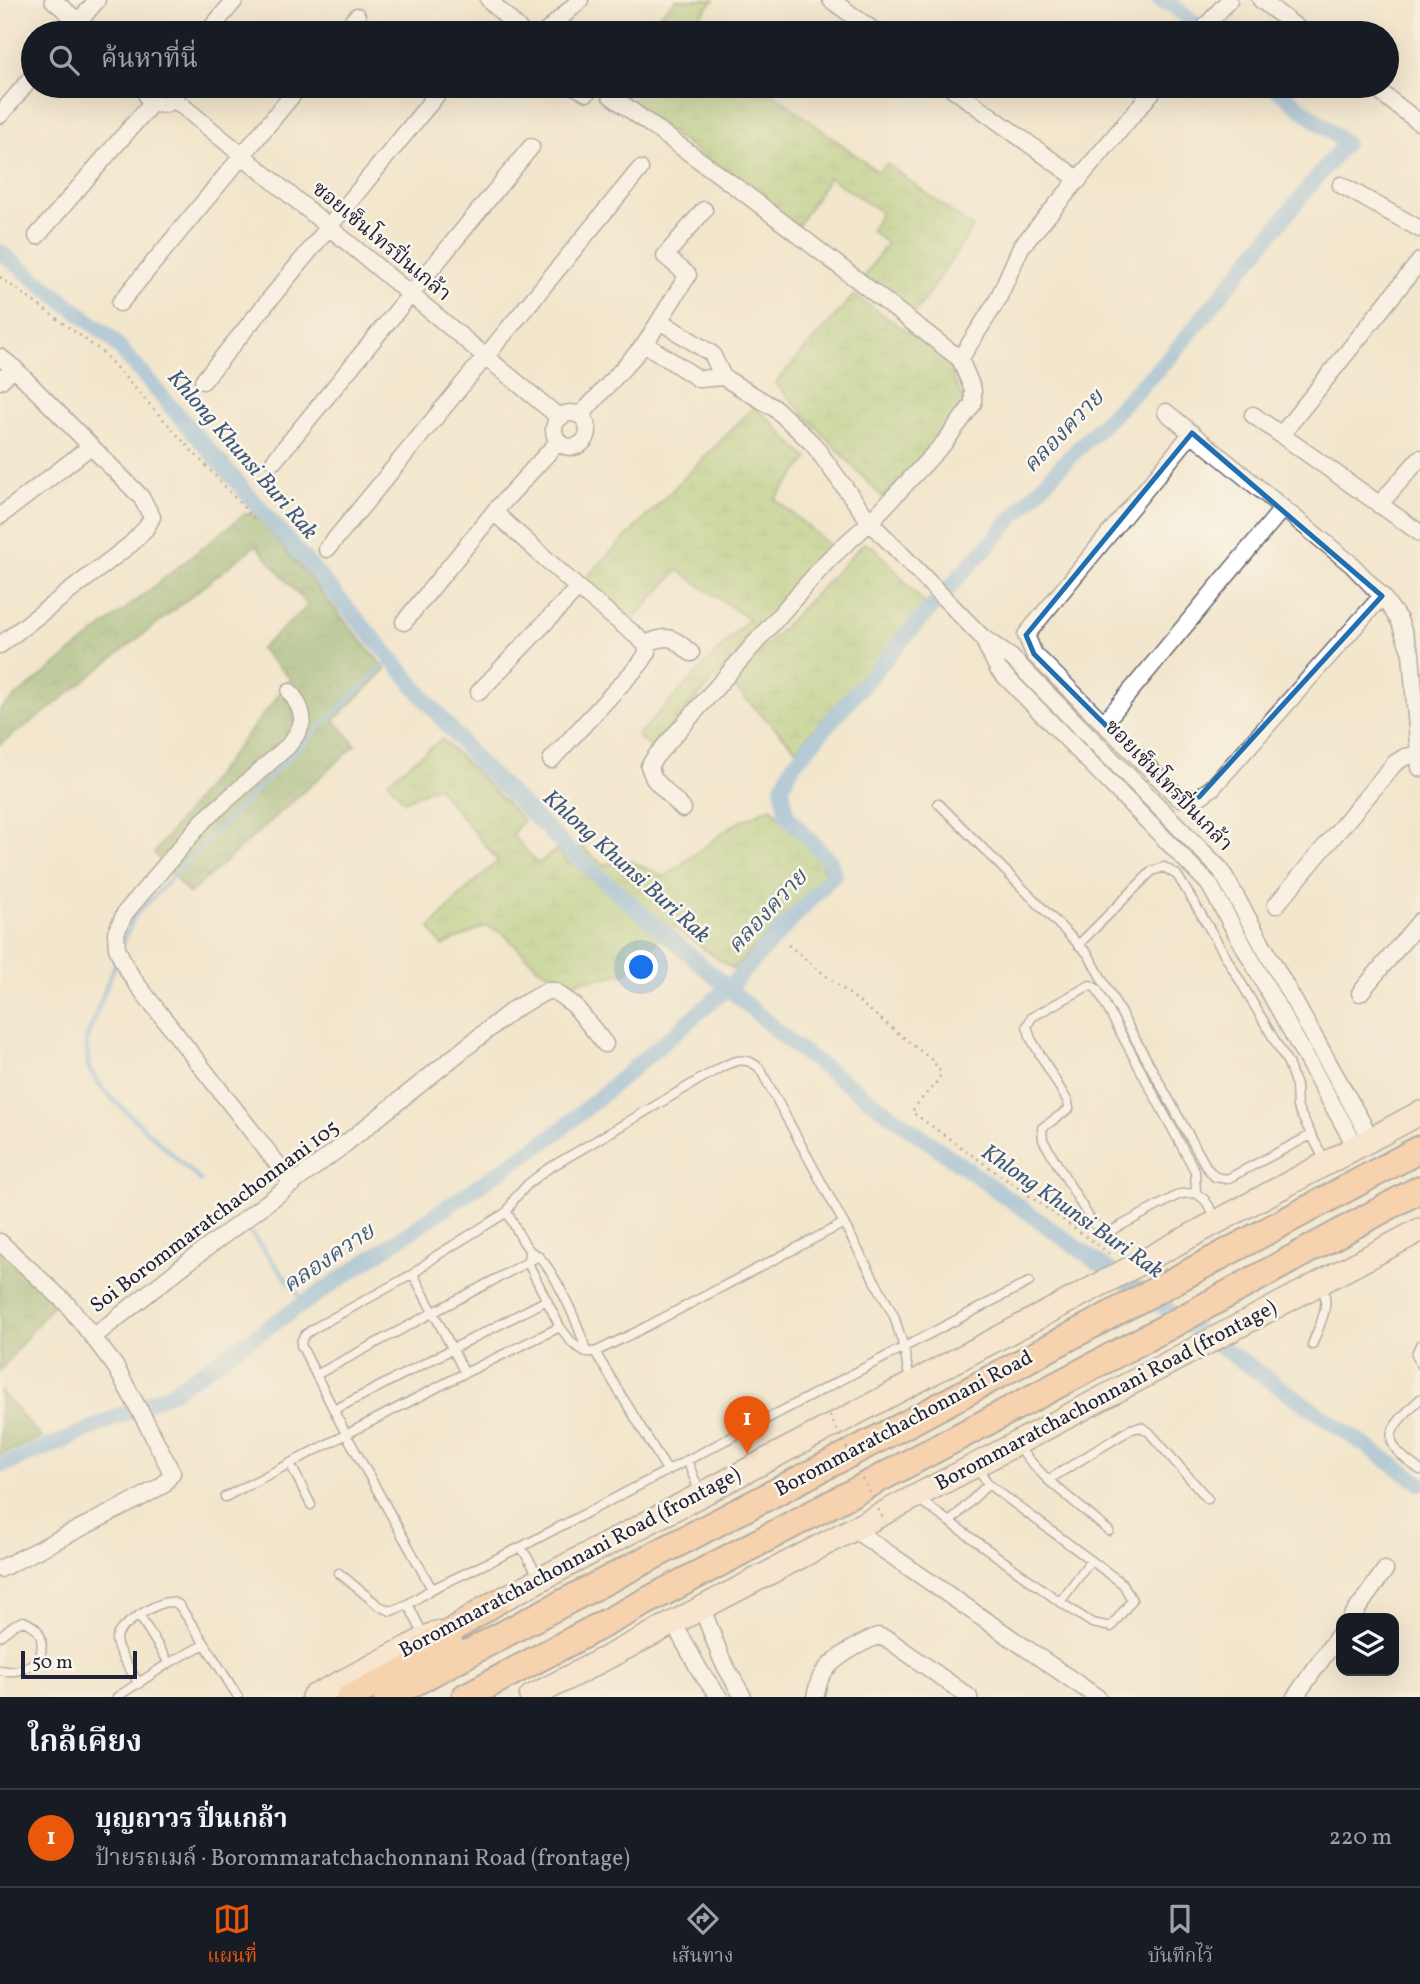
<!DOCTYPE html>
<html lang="th">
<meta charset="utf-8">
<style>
:root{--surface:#171b24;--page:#242831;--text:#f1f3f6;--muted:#9ea1a6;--line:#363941;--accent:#ea580c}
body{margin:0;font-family:Vollkorn,"Noto Serif Thai",serif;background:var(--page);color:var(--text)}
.controls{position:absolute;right:21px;bottom:21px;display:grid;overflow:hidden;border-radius:14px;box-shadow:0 7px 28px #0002}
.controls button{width:63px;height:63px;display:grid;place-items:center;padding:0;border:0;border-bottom:2px solid var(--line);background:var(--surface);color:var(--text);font:35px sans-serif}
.scale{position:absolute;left:21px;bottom:18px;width:116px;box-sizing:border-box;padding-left:7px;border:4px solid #22223b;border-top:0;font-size:19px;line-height:24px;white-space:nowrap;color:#22223b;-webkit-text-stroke:5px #fbf7ec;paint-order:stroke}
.you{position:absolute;left:642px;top:968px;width:24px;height:24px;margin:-18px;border:5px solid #fff;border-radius:50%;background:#1a73e8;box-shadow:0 0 0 10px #1a73e833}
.badge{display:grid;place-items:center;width:46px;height:46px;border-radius:50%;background:var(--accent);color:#fff;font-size:23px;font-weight:700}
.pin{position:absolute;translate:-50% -58px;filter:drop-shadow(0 2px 4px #0008)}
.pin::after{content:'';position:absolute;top:37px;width:24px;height:21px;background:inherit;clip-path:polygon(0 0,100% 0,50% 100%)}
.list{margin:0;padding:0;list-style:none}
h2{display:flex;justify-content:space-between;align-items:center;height:91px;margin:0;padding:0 28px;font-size:30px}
h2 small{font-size:23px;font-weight:400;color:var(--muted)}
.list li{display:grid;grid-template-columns:46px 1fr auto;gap:21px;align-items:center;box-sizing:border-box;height:98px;padding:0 28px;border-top:2px solid var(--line)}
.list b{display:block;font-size:26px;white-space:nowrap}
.list p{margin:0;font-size:23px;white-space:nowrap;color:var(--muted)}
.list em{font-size:23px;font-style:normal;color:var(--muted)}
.icon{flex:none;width:38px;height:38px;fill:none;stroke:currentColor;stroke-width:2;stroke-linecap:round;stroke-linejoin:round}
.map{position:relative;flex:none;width:1420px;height:1697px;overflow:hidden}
.search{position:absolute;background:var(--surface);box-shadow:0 7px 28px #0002;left:21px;right:21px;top:21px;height:77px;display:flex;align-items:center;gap:18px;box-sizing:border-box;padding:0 24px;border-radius:38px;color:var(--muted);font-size:26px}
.sheet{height:189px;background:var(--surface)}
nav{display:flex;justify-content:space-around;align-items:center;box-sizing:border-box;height:98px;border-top:2px solid var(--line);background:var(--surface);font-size:19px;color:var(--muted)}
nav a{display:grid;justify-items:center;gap:4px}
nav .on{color:var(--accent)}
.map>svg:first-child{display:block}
.forest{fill:url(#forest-crowns);stroke:#52674f;stroke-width:2}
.wetland{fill:url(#wetland-marsh);stroke:#627456;stroke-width:2}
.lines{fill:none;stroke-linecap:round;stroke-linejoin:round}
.stream{stroke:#6eabe0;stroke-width:4.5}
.canal{stroke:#6eabe0;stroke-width:16}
.service-casing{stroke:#6b676e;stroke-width:11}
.minor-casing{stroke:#6b676e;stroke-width:19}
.secondary-casing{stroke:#6b676e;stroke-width:26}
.primary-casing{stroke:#6b676e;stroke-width:28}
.trunk-casing{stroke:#6b676e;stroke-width:30}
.path{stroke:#6b676e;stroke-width:2.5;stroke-dasharray:2 5;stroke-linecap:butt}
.service{stroke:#fff;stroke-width:8}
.minor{stroke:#fff;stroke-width:16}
.secondary{stroke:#fde4d1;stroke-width:23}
.primary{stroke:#fbbb8d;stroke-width:24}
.trunk{stroke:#fbbb8d;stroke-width:26}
.path-bridge{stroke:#6b676e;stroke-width:2.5;stroke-dasharray:2 5;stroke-linecap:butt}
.marked{fill:none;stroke:#1f6fb2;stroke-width:5;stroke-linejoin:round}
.labels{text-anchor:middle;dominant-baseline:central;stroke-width:5;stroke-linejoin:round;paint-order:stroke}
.street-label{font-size:21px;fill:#22223b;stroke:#fbf7ec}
.water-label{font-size:23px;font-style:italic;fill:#40597d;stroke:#fbf7ec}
</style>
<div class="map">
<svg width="1420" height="1697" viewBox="0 0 1420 1697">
<defs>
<pattern id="forest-crowns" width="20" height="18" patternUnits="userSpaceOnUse" patternTransform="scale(1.75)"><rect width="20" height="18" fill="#82ac63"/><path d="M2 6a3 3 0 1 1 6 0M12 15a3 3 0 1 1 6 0" fill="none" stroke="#6a8c53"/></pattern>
<pattern id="wetland-marsh" width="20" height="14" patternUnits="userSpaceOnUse" patternTransform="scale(1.75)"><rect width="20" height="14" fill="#a3c771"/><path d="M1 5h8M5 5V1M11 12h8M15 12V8" fill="none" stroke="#8cab63"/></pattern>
</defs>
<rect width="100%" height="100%" fill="#fbf7ec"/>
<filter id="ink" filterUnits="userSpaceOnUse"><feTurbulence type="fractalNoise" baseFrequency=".0143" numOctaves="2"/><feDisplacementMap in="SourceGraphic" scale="14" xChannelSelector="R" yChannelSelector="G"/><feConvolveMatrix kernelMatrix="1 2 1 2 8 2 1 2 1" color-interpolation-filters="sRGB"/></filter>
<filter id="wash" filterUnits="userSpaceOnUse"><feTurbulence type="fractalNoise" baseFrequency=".00686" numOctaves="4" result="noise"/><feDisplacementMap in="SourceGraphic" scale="28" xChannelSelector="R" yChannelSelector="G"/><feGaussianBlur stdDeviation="1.57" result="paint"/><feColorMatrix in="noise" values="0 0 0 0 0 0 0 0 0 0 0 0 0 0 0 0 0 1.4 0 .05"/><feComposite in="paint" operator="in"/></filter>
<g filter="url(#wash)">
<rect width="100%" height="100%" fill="#f2e6cc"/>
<path class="forest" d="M246,513L257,516L386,670L334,720L356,745L189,894L154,853L291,679L260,649L308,606L256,545L45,712L0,744V709Z
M0,1233L63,1292L0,1371Z
M0,1391L42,1438L0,1455Z"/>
<path class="wetland" d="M676,0H714L688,28L694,33H639Z
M608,86H763L878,172L887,164L973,228L915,313L863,278L887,243L871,231L881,212L829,177L798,226Z
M854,295L952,362L953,379L965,403L935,443L883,498L775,383Z
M755,406L808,459L775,499L833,548L652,748L637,736L749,619L678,570L632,621L583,581Z
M864,543L875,548L926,605L796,749L730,683Z
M442,739L523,820L512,835L538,864L557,849L568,863L581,846L602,864L631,861L665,877L733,825L771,807L821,861L825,876L733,969L718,959L673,926L624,974L570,983L537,967L503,933L485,926L442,946L430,928L464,892L498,861L437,786L404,801L388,781Z"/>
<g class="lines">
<path class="stream" d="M123,944L133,918L245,801L391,658
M117,959L86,1040L89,1069L104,1091L201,1181
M249,1231L305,1303"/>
<path class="canal" d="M1160,0L1173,6L1207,33
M0,252L110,337L391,658L478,762L568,849L797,1048L1100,1264L1420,1483
M0,1466L63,1441L172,1392L557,1133L728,988L834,874L830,861L787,816L782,787L793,765L910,631L1052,475L1172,355L1345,143L1273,86"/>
</g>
</g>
<g filter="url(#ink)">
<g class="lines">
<defs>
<path id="service" d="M938,803L1088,954L1207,1168L1215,1177L1227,1179L1311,1135
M1078,945L1152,871L1164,867L1177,875L1198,909L1288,1063L1296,1086L1297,1107L1325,1161
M1196,1193L1195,1171L1097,989L1090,985L1032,1017L1027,1026L1031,1039L1068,1102L1069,1109L1042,1128L1043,1140L1090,1219L1099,1228L1111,1231L1180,1194L1196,1193L1205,1200L1217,1219
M507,1212C514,1224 521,1241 530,1251C533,1253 537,1254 539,1257C556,1273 581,1329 586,1352
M529,1250L528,1263L560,1327L573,1344L586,1352H595L636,1332L844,1223
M413,1274L318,1326C310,1331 301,1335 301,1345L346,1434L432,1589
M1312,1345C1320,1323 1330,1309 1323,1286
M1420,1345L1416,1354L1420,1364
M595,1352L667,1470
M465,1373L413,1274L436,1256L507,1212L515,1198L528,1184L546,1170L704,1077C723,1067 743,1050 760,1069L894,1316L904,1348L910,1382
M316,1375L539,1256
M1420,1399C1387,1431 1377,1440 1420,1470
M334,1410L547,1300
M1017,1447L1048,1480L1109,1531
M687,1460L700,1493
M290,1463L311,1505
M1048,1480L1131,1429L1141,1427L1149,1432L1208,1499
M225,1497L465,1373L560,1327
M918,1499L1060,1602L1092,1623L1111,1627L1132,1600L1123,1584L988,1484L978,1468
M950,1522L988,1484
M339,1573L379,1606L391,1611L408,1604L432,1589L521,1547
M540,1578L521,1547L1029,1282
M1060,1602L1091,1560
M408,1604L424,1636
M139,1615L169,1663
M0,1636L14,1625L23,1621C42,1628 44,1640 40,1658C28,1668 17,1674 0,1670
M139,1684C133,1673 116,1651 116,1639C117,1626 156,1603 169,1602C174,1602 174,1602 179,1605L205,1644
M117,1697L169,1663L205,1644L238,1697"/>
<path id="minor" d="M53,0L92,33
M489,0L523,33
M831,0L877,33
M1261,0L1304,33
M69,33L97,0
M207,33L235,0
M343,33L357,16
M545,33L580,0
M1200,33L1229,0
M144,86L148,99C162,110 177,103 178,86
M574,86L587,93
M949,86L1079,180
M1372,86L1420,123
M610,95L747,195L960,359L973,390V404L944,443L870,522L829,559L656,756L649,766L654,779L683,809
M174,99L560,418
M0,115L33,76
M1341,185L1420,229
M37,236L152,103
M120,303L300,86
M645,344L699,379L723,377L712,354L660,321
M0,357L14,368L141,497L152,517L146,528L131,544L0,645
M960,359L997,301L1021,247L1157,86
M723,377L776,409L813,444L870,522L982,637L1012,658L1221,870L1371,1139
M0,381L14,368
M203,381L444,86
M1166,412L1351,564L1382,596L1399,620L1411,653L1420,768
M554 430a17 17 0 1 1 34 0a17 17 0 1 1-34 0Z
M1253,415L1420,533
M580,416L645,344L688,275L665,256L704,210
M1192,433L1026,635L1034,654L1179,798L1199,797L1212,788L1382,596
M1281,435L1420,261
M274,461L531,147
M1379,505L1420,458
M494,512L578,588L640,639L645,644L648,652L640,664L551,760
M0,516L91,446
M327,549L640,169
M404,622L494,512L558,442
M983,639L998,669L1209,884L1356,1147
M645,644C670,634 671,636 691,653
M290,692C307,715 306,724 288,746L203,821L125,913L116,933L117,948L125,966L136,983L293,1184
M479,692L578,588
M1104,723L1283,508
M1276,905L1395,763L1405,757L1419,754
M1360,993L1420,921
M0,1242L67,1304L93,1337
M853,1529L1097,1697
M0,1569L140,1498L163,1485L172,1473L147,1424L115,1366L93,1337L188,1262L345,1144L514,1009L547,991H554L574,1005L605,1044
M702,1608L722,1660L743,1697
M1351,1618L1385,1570
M673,1622L700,1671L719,1697
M815,1697C817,1690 818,1682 822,1675C831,1659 860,1643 878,1636L889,1640L969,1697
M1295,1697L1341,1632"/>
<path id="secondary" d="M482,1610L1101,1284L1420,1113
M313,1697L436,1633
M531,1697L976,1465L1420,1230"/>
<path id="primary" d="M422,1649L497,1602
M349,1697L453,1648"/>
<path id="trunk" d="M387,1697L519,1626L916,1419L1420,1149
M465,1697L1171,1325L1420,1189"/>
</defs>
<use href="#service" class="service-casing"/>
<use href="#minor" class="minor-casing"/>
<use href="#secondary" class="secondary-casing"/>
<use href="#primary" class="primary-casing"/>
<use href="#trunk" class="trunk-casing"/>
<path class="path" d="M0,277L101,351L257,522
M788,945L933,1061L941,1073C936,1088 920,1097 912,1112L1113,1256"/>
<use href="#service" class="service"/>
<use href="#minor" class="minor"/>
<use href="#secondary" class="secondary"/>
<use href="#primary" class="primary"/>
<use href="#trunk" class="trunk"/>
<path class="path-bridge" d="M830,1416L885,1522"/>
</g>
</g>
<path d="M0 0H1420V1697H0ZM1192,433L1382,596L1199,797L1179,798L1034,654L1026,635Z" fill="#f2e6cc" fill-opacity=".55" fill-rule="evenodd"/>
<path class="marked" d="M1192,433L1382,596L1199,797L1179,798L1034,654L1026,635Z"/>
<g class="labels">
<g class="street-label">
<text transform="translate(381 242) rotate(40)">ซอยเซ็นโทรปิ่นเกล้า</text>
<text transform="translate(1168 786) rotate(46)">ซอยเซ็นโทรปิ่นเกล้า</text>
<text transform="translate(215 1217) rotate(-37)">Soi Borommaratchachonnani 105</text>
<text transform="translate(1106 1396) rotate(-28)">Borommaratchachonnani Road (frontage)</text>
<text transform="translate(904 1424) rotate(-28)">Borommaratchachonnani Road</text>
<text transform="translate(570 1563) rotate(-28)">Borommaratchachonnani Road (frontage)</text>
</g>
<g class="water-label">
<text transform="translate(1064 432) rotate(-46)">คลองควาย</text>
<text transform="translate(242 455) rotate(49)">Khlong Khunsi Buri Rak</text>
<text transform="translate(626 867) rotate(42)">Khlong Khunsi Buri Rak</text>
<text transform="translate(768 912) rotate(-47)">คลองควาย</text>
<text transform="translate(1072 1212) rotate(35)">Khlong Khunsi Buri Rak</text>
<text transform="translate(329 1259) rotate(-34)">คลองควาย</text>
</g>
</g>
</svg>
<div class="controls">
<button><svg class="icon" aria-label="layers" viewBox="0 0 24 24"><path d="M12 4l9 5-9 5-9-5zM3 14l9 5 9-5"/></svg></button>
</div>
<div class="scale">50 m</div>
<div class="you"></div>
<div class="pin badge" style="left:747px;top:1454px">1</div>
<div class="search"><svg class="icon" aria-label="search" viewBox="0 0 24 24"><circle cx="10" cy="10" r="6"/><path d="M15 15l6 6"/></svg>ค้นหาที่นี่</div>
</div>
<section class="sheet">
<h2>ใกล้เคียง<small></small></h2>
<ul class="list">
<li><span class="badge">1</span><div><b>บุญถาวร ปิ่นเกล้า</b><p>ป้ายรถเมล์ · Borommaratchachonnani Road (frontage)</p></div><em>220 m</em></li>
</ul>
</section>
<nav>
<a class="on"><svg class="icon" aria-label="map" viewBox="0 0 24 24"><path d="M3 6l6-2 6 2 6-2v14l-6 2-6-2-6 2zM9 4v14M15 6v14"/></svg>แผนที่</a>
<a><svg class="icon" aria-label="directions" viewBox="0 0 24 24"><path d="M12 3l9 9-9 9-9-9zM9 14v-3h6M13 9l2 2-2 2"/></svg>เส้นทาง</a>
<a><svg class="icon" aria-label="saved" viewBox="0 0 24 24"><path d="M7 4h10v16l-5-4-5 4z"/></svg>บันทึกไว้</a>
</nav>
